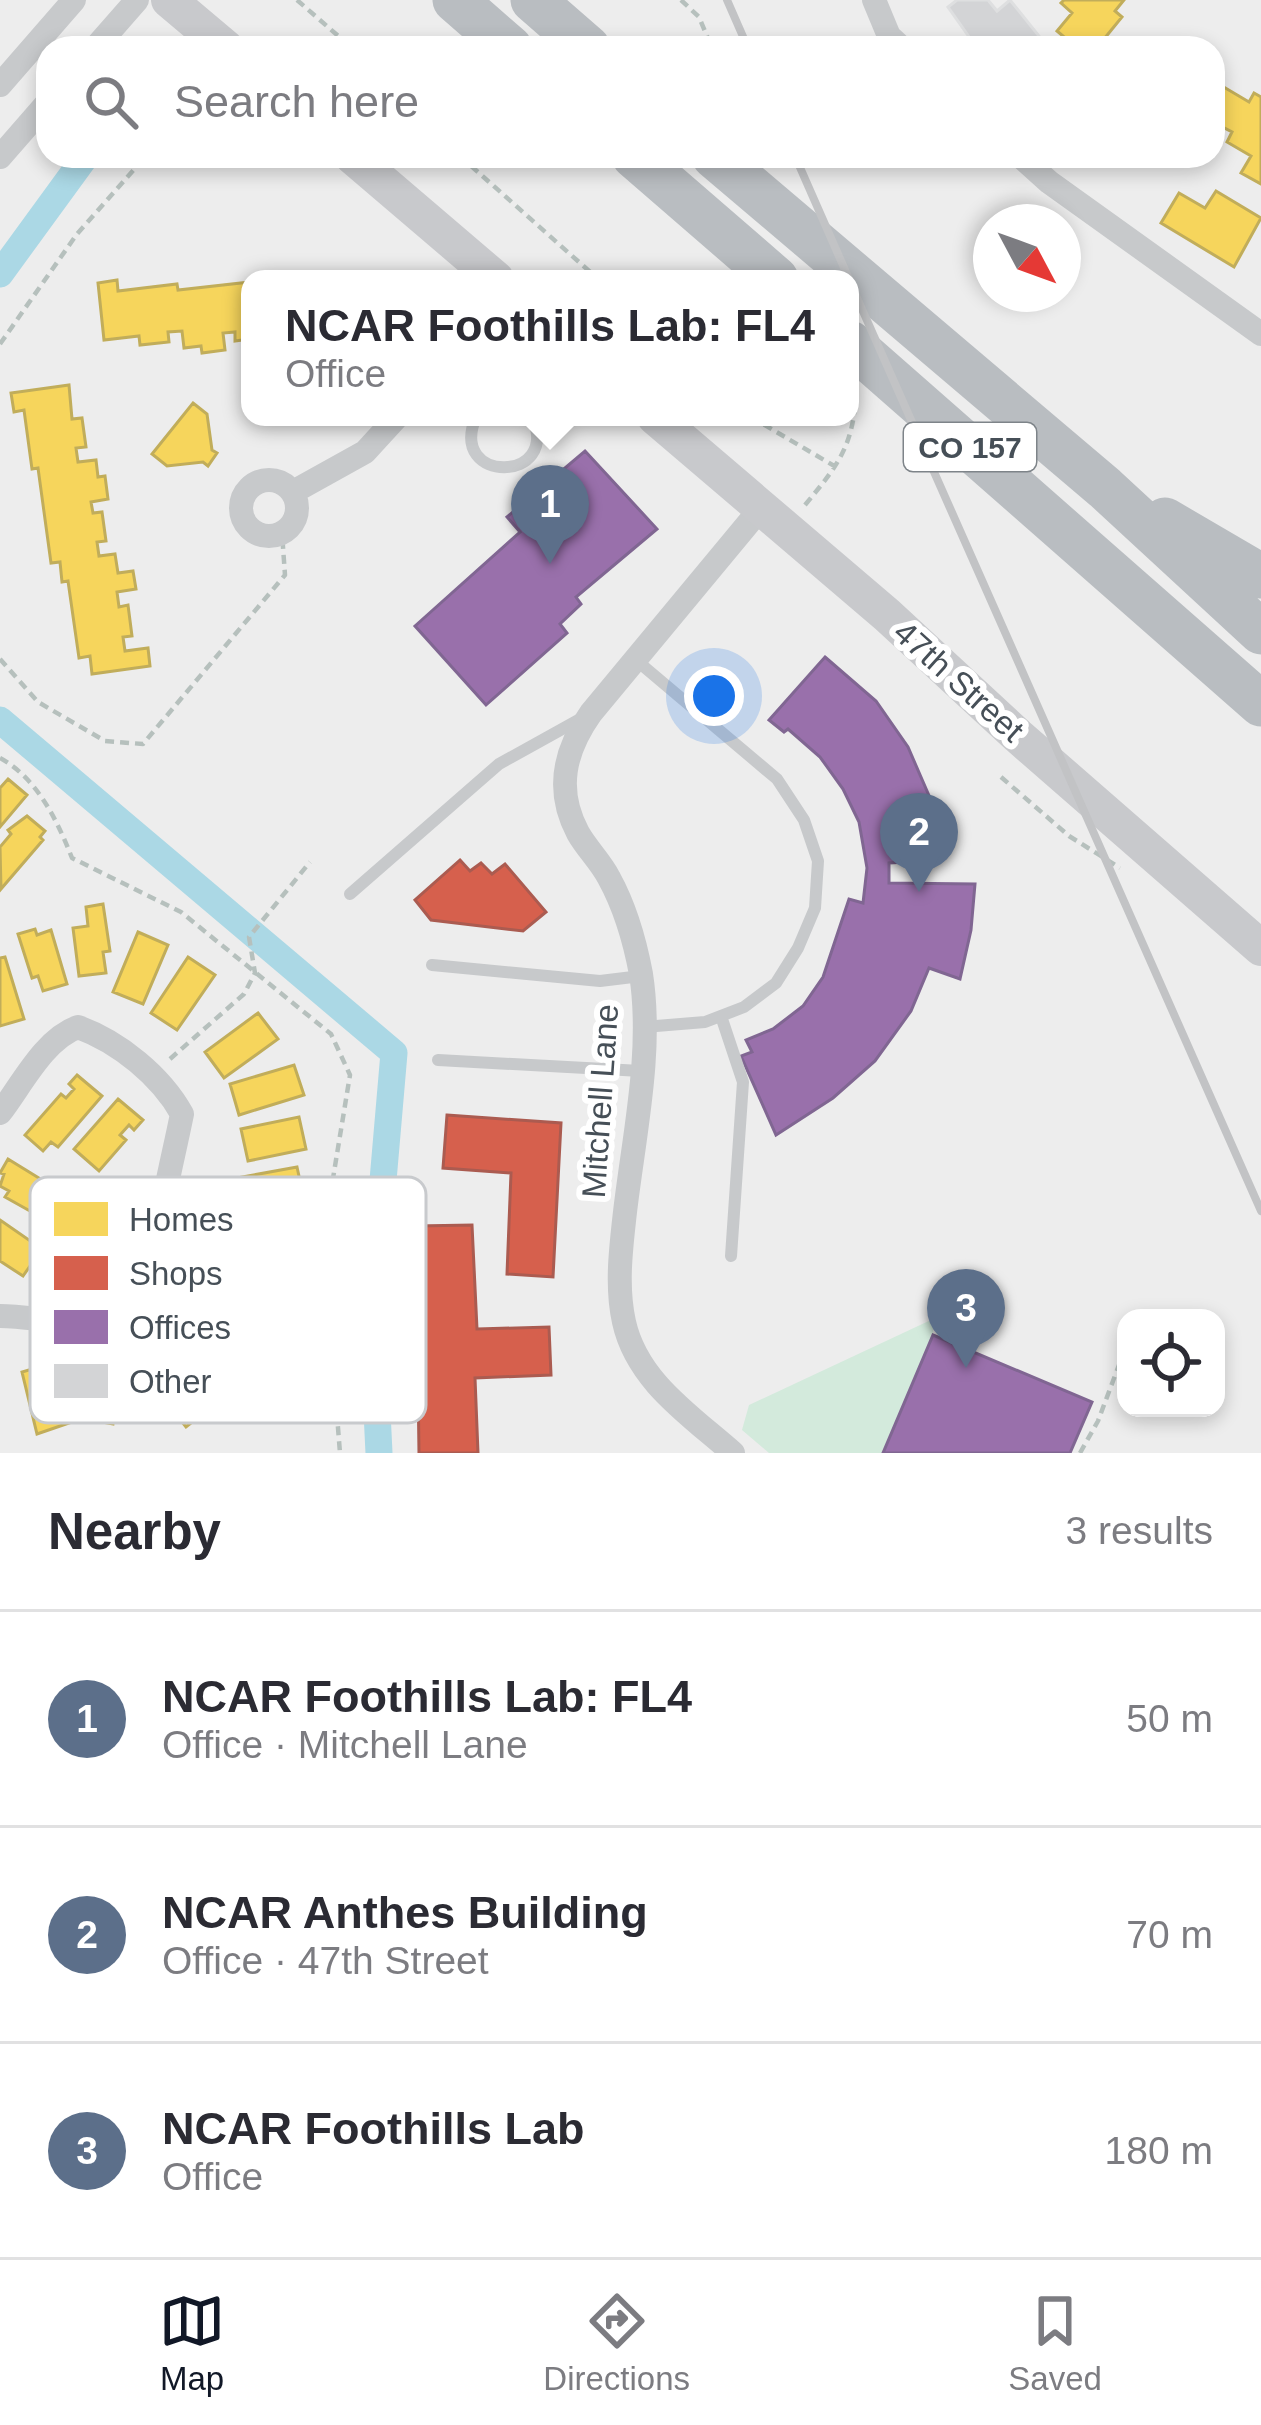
<!DOCTYPE html>
<meta charset="utf-8">
<style>
:root{--surface:#fff;--page:#f2f2f3;--text:#2b2b33;--muted:#7c7c81;--line:#e1e1e2;--accent:#111827}
body{margin:0;font-family:Helvetica,sans-serif;background:var(--page);color:var(--text)}
.controls{position:absolute;right:36px;bottom:36px;display:grid;overflow:hidden;border-radius:24px;box-shadow:0 6px 18px #0003}
.controls button{width:108px;height:108px;display:grid;place-items:center;padding:0;border:0;border-bottom:3px solid var(--line);background:var(--surface);color:var(--text);font:60px sans-serif}
.compass{position:absolute;left:973px;top:204px;width:108px;height:108px;border-radius:50%;background:var(--surface);box-shadow:0 6px 18px #0003;rotate:131deg}
.you{position:absolute;left:714px;top:696px;width:42px;height:42px;margin:-30px;border:9px solid #fff;border-radius:50%;background:#1a73e8;box-shadow:0 0 0 18px #1a73e833}
.badge{display:grid;place-items:center;width:78px;height:78px;border-radius:50%;background:var(--accent);color:#fff;font-size:39px;font-weight:700}
.pin{position:absolute;translate:-50% -99px;filter:drop-shadow(0 3px 6px #0008)}
.pin::after{content:'';position:absolute;top:63px;width:42px;height:36px;background:inherit;clip-path:polygon(0 0,100% 0,50% 100%)}
.popup{position:absolute;left:241px;top:270px;width:618px;height:156px;box-sizing:border-box;display:grid;place-content:center;border-radius:24px;background:var(--surface);filter:drop-shadow(0 3px 9px #0005);font-size:39px;white-space:nowrap;color:var(--muted)}
.popup b{font-size:45px;color:var(--text)}
.popup::after{content:'';position:absolute;left:50%;top:100%;margin-left:-24px;border:24px solid transparent;border-top-color:var(--surface)}
.list{margin:0;padding:0;list-style:none}
h2{display:flex;justify-content:space-between;align-items:center;height:156px;margin:0;padding:0 48px;font-size:51px}
h2 small{font-size:39px;font-weight:400;color:var(--muted)}
.list li{display:grid;grid-template-columns:78px 1fr auto;gap:36px;align-items:center;box-sizing:border-box;height:216px;padding:0 48px;border-top:3px solid var(--line)}
.list b{display:block;font-size:45px;white-space:nowrap}
.list p{margin:0;font-size:39px;white-space:nowrap;color:var(--muted)}
.list em{font-size:39px;font-style:normal;color:var(--muted)}
.icon{flex:none;width:66px;height:66px;fill:none;stroke:currentColor;stroke-width:2;stroke-linecap:round;stroke-linejoin:round}
.map{position:relative;flex:none;width:1261px;height:1453px;overflow:hidden}
.search{position:absolute;background:var(--surface);box-shadow:0 6px 18px #0003;left:36px;right:36px;top:36px;height:132px;display:flex;align-items:center;gap:30px;box-sizing:border-box;padding:0 42px;border-radius:36px;color:var(--muted);font-size:45px}
.sheet{height:804px;background:var(--surface)}
nav{display:flex;justify-content:space-around;align-items:center;box-sizing:border-box;height:168px;border-top:3px solid var(--line);background:var(--surface);font-size:33px;color:var(--muted)}
nav a{display:grid;justify-items:center;gap:6px}
nav .on{color:var(--accent)}
.map>svg:first-child{display:block}
.green{fill:#d3eadc}
.homes{fill:#f6d55c;stroke:#c1ad5a;stroke-width:3}
.shops{fill:#d6604d;stroke:#ab5b50;stroke-width:3}
.offices{fill:#9970ab;stroke:#806692;stroke-width:3}
.lines{fill:none;stroke-linecap:round;stroke-linejoin:round}
.canal{stroke:#abd8e5;stroke-width:27}
.building{fill:#d3d4d6;stroke:#dedfe0;stroke-width:3}
.path{stroke:#b6c0bd;stroke-width:4.5;stroke-dasharray:9 6;stroke-linecap:butt}
.lane{stroke:#c7c9cb;stroke-width:12}
.street{stroke:#c7c9cb;stroke-width:24}
.secondary{stroke:#c8c9cc;stroke-width:36}
.highway{stroke:#b9bdc1;stroke-width:45}
.rail{stroke:#c2c3c5;stroke-width:8}
.labels{text-anchor:middle;dominant-baseline:central;stroke-width:12;stroke-linejoin:round;paint-order:stroke}
.shield{fill:#fff;stroke:#7e8489;stroke-width:3}
.shield-label{font-size:30px;font-weight:bold;fill:#464f57}
.street-label{font-size:33px;fill:#464f57;stroke:#fff}
.key{fill:#fff;stroke:#c8cacd;stroke-width:3}
.key-label{font-size:33px;fill:#464f57}
</style>
<div class="map">
<svg width="1261" height="1453" viewBox="0 0 1261 1453">
<rect width="100%" height="100%" fill="#ededed"/>
<path class="green" d="M933,1319V1335L883,1453H769L742,1430L749,1405Z"/>
<path class="homes" d="M1064,0H1124L1115,11L1122,17L1104,39L1113,48H1077L1057,31L1072,13L1061,3Z
M1222,86L1249,102L1254,93L1261,97V184L1241,173L1251,156L1227,142L1232,132L1213,122V102Z
M1216,191L1261,218L1234,267L1161,223L1179,193L1205,208Z
M117,280L118,291L177,284L178,290L250,282V339L235,341V332L223,333L225,350L202,353L201,346L184,348L182,331L168,332L169,342L140,345L139,336L104,340L98,283Z
M69,385L72,419L82,418L86,447L76,448L78,462L96,460L98,477L105,476L108,499L91,502L93,513L102,512L106,541L97,542L99,556L115,554L118,573L133,571L136,589L117,592L119,607L128,605L132,636L123,637L125,651L148,648L150,666L92,674L90,656L79,658L68,581L62,582L60,562L51,563L38,468L32,469L24,410L14,412L11,393Z
M193,403L207,414L212,450L217,453L208,466L203,462L167,466L152,454Z
M8,779L27,795L0,827V788Z
M27,816L45,831L40,837L43,840L1,889L0,847L11,834L8,830Z
M103,904L110,951L103,952L106,973L79,976L73,928L88,926L86,907Z
M35,929L37,935L51,930L67,984L43,991L38,976L32,978L18,934Z
M138,932L168,945L143,1004L113,992Z
M5,957L24,1019L0,1026V958Z
M188,957L215,975L177,1030L151,1013Z
M258,1013L278,1039L224,1078L205,1052Z
M294,1065L304,1095L239,1115L230,1084Z
M77,1075L102,1096L58,1147L51,1142L43,1151L25,1135L61,1094L66,1098L74,1089L69,1084Z
M118,1099L143,1120L134,1130L129,1125L120,1135L126,1140L99,1171L74,1149Z
M299,1117L306,1149L248,1161L241,1129Z
M8,1159L60,1191L46,1220L5,1197L9,1191L0,1186L4,1174L0,1173Z
M297,1167L304,1199L243,1211L237,1178Z
M117,1179L148,1184L135,1251L105,1243Z
M292,1215L298,1246L254,1254L253,1248L237,1251L232,1226Z
M0,1220L42,1249L23,1276L0,1261Z
M78,1252L121,1263L114,1289L92,1283L84,1288L62,1282L68,1258Z
M293,1269L294,1299L234,1301L233,1271Z
M221,1310L239,1316L241,1311L284,1327L272,1358L211,1335Z
M217,1349L239,1362L248,1360L277,1377L260,1406L203,1372Z
M167,1358L179,1374L185,1369L213,1406L186,1427L145,1376Z
M52,1363L69,1423L37,1434L22,1372Z
M97,1363L130,1369L121,1419L114,1417L113,1424L86,1419Z"/>
<path class="shops" d="M460,860L470,871L481,863L492,874L505,864L546,912L523,931L431,920L415,900Z
M447,1115L561,1123L553,1277L507,1274L511,1173L443,1168Z
M472,1225L477,1329L549,1327L551,1375L475,1378L478,1453H419L416,1226Z"/>
<path class="offices" d="M585,451L657,529L576,597L581,604L560,624L567,633L486,705L415,626L520,532L507,517Z
M825,657L876,701L908,747L930,798L942,860L889,863V883L975,884L971,930L960,979L929,968L911,1011L875,1061L833,1098L776,1135L741,1056L752,1052L746,1040L773,1029L803,1006L823,977L849,899L863,903L867,868L859,822L843,789L820,757L788,729L784,732L769,720Z
M933,1335L1092,1402L1070,1453H883Z"/>
<g class="lines">
<path class="canal" d="M0,274L86,156
M0,720L394,1053L372,1308L379,1453"/>
</g>
<path class="building" d="M957,0H988L997,11L1010,0L1043,41L1035,48H977L948,7Z"/>
<g class="lines">
<path class="path" d="M297,0L352,48
M681,0L699,17L712,48
M460,156L598,279
M0,344L77,234L146,156
M751,417L836,467
M805,505C838,465 853,447 856,394
M0,659L38,702L105,741L143,744L285,575L282,533
M0,758C37,778 57,820 72,858L181,912L331,1034L350,1075L323,1239L340,1453
M1001,777L1069,836L1120,868
M170,1059L244,994L255,973L249,937L310,862
M1080,1453L1098,1421L1119,1365"/>
<path class="lane" d="M476,417C447,485 562,483 532,417
M636,660L777,779L804,820L818,861L815,908L798,948L776,983L744,1007L705,1022L644,1027
M350,894L499,764L582,718
M432,965L600,981L641,976
M721,1016L743,1082L731,1256
M438,1060L641,1071"/>
<path class="street" d="M874,0L889,36L902,48
M95,48L137,0
M0,85L74,0
M1020,156L1049,182L1261,334
M0,157L48,102
M241 508a28 28 0 1 1 56 0a28 28 0 1 1-56 0Z
M293,492L365,452L397,417
M0,1113C21,1086 44,1039 78,1027C119,1042 161,1076 182,1114C177,1139 171,1164 166,1189C160,1225 170,1302 123,1316C82,1328 41,1317 0,1316
M733,1453C690,1415 637,1381 624,1322C616,1286 621,1248 625,1212C634,1135 653,1051 641,974C635,942 625,907 609,878C601,862 587,849 578,833C555,790 564,751 591,713L761,508"/>
<path class="secondary" d="M169,0L226,48
M352,156L496,279
M655,417L887,615L1018,736L1261,948"/>
<path class="highway" d="M455,0L510,48
M533,0L588,48
M634,156L776,279
M714,156L1105,488L1261,632
M850,343L1261,704
M1165,520L1261,576"/>
<path class="rail" d="M727,0L748,48
M795,156L849,279
M850,282L1261,1211"/>
</g>
<g class="labels">
<rect class="shield" x="904" y="423" width="132" height="48" rx="9"/>
<g class="shield-label">
<text x="970" y="447">CO 157</text>
</g>
<g class="street-label">
<text transform="translate(959 681) rotate(42)">47th Street</text>
<text transform="translate(600 1101) rotate(-86)">Mitchell Lane</text>
</g>
</g>
<rect x="30" y="1177" width="396" height="246" rx="18" class="key"/>
<rect x="54" y="1202" width="54" height="34" fill="#f6d55c"/>
<rect x="54" y="1256" width="54" height="34" fill="#d6604d"/>
<rect x="54" y="1310" width="54" height="34" fill="#9970ab"/>
<rect x="54" y="1364" width="54" height="34" fill="#d3d4d6"/>
<g class="key-label">
<text x="129" y="1231">Homes</text>
<text x="129" y="1285">Shops</text>
<text x="129" y="1339">Offices</text>
<text x="129" y="1393">Other</text>
</g>
</svg>
<div class="controls">
<button><svg class="icon" aria-label="locate" viewBox="0 0 24 24"><circle cx="12" cy="12" r="6"/><path d="M12 2v4M12 18v4M2 12h4M18 12h4"/></svg></button>
</div>
<svg class="compass" viewBox="-18 -18 36 36"><path d="M0-13l5 13h-10z" fill="#e53935"/><path d="M0 13l5-13h-10z" fill="#7c7c81"/></svg>
<div class="you"></div>
<div class="pin badge" style="left:550px;top:564px;background:#5c6f8a">1</div>
<div class="popup"><b>NCAR Foothills Lab: FL4</b>Office</div>
<div class="pin badge" style="left:919px;top:892px;background:#5c6f8a">2</div>
<div class="pin badge" style="left:966px;top:1368px;background:#5c6f8a">3</div>
<div class="search"><svg class="icon" aria-label="search" viewBox="0 0 24 24"><circle cx="10" cy="10" r="6"/><path d="M15 15l6 6"/></svg>Search here</div>
</div>
<section class="sheet">
<h2>Nearby<small>3 results</small></h2>
<ul class="list">
<li><span class="badge" style="background:#5c6f8a">1</span><div><b>NCAR Foothills Lab: FL4</b><p>Office · Mitchell Lane</p></div><em>50 m</em></li>
<li><span class="badge" style="background:#5c6f8a">2</span><div><b>NCAR Anthes Building</b><p>Office · 47th Street</p></div><em>70 m</em></li>
<li><span class="badge" style="background:#5c6f8a">3</span><div><b>NCAR Foothills Lab</b><p>Office</p></div><em>180 m</em></li>
</ul>
</section>
<nav>
<a class="on"><svg class="icon" aria-label="map" viewBox="0 0 24 24"><path d="M3 6l6-2 6 2 6-2v14l-6 2-6-2-6 2zM9 4v14M15 6v14"/></svg>Map</a>
<a><svg class="icon" aria-label="directions" viewBox="0 0 24 24"><path d="M12 3l9 9-9 9-9-9zM9 14v-3h6M13 9l2 2-2 2"/></svg>Directions</a>
<a><svg class="icon" aria-label="saved" viewBox="0 0 24 24"><path d="M7 4h10v16l-5-4-5 4z"/></svg>Saved</a>
</nav>
